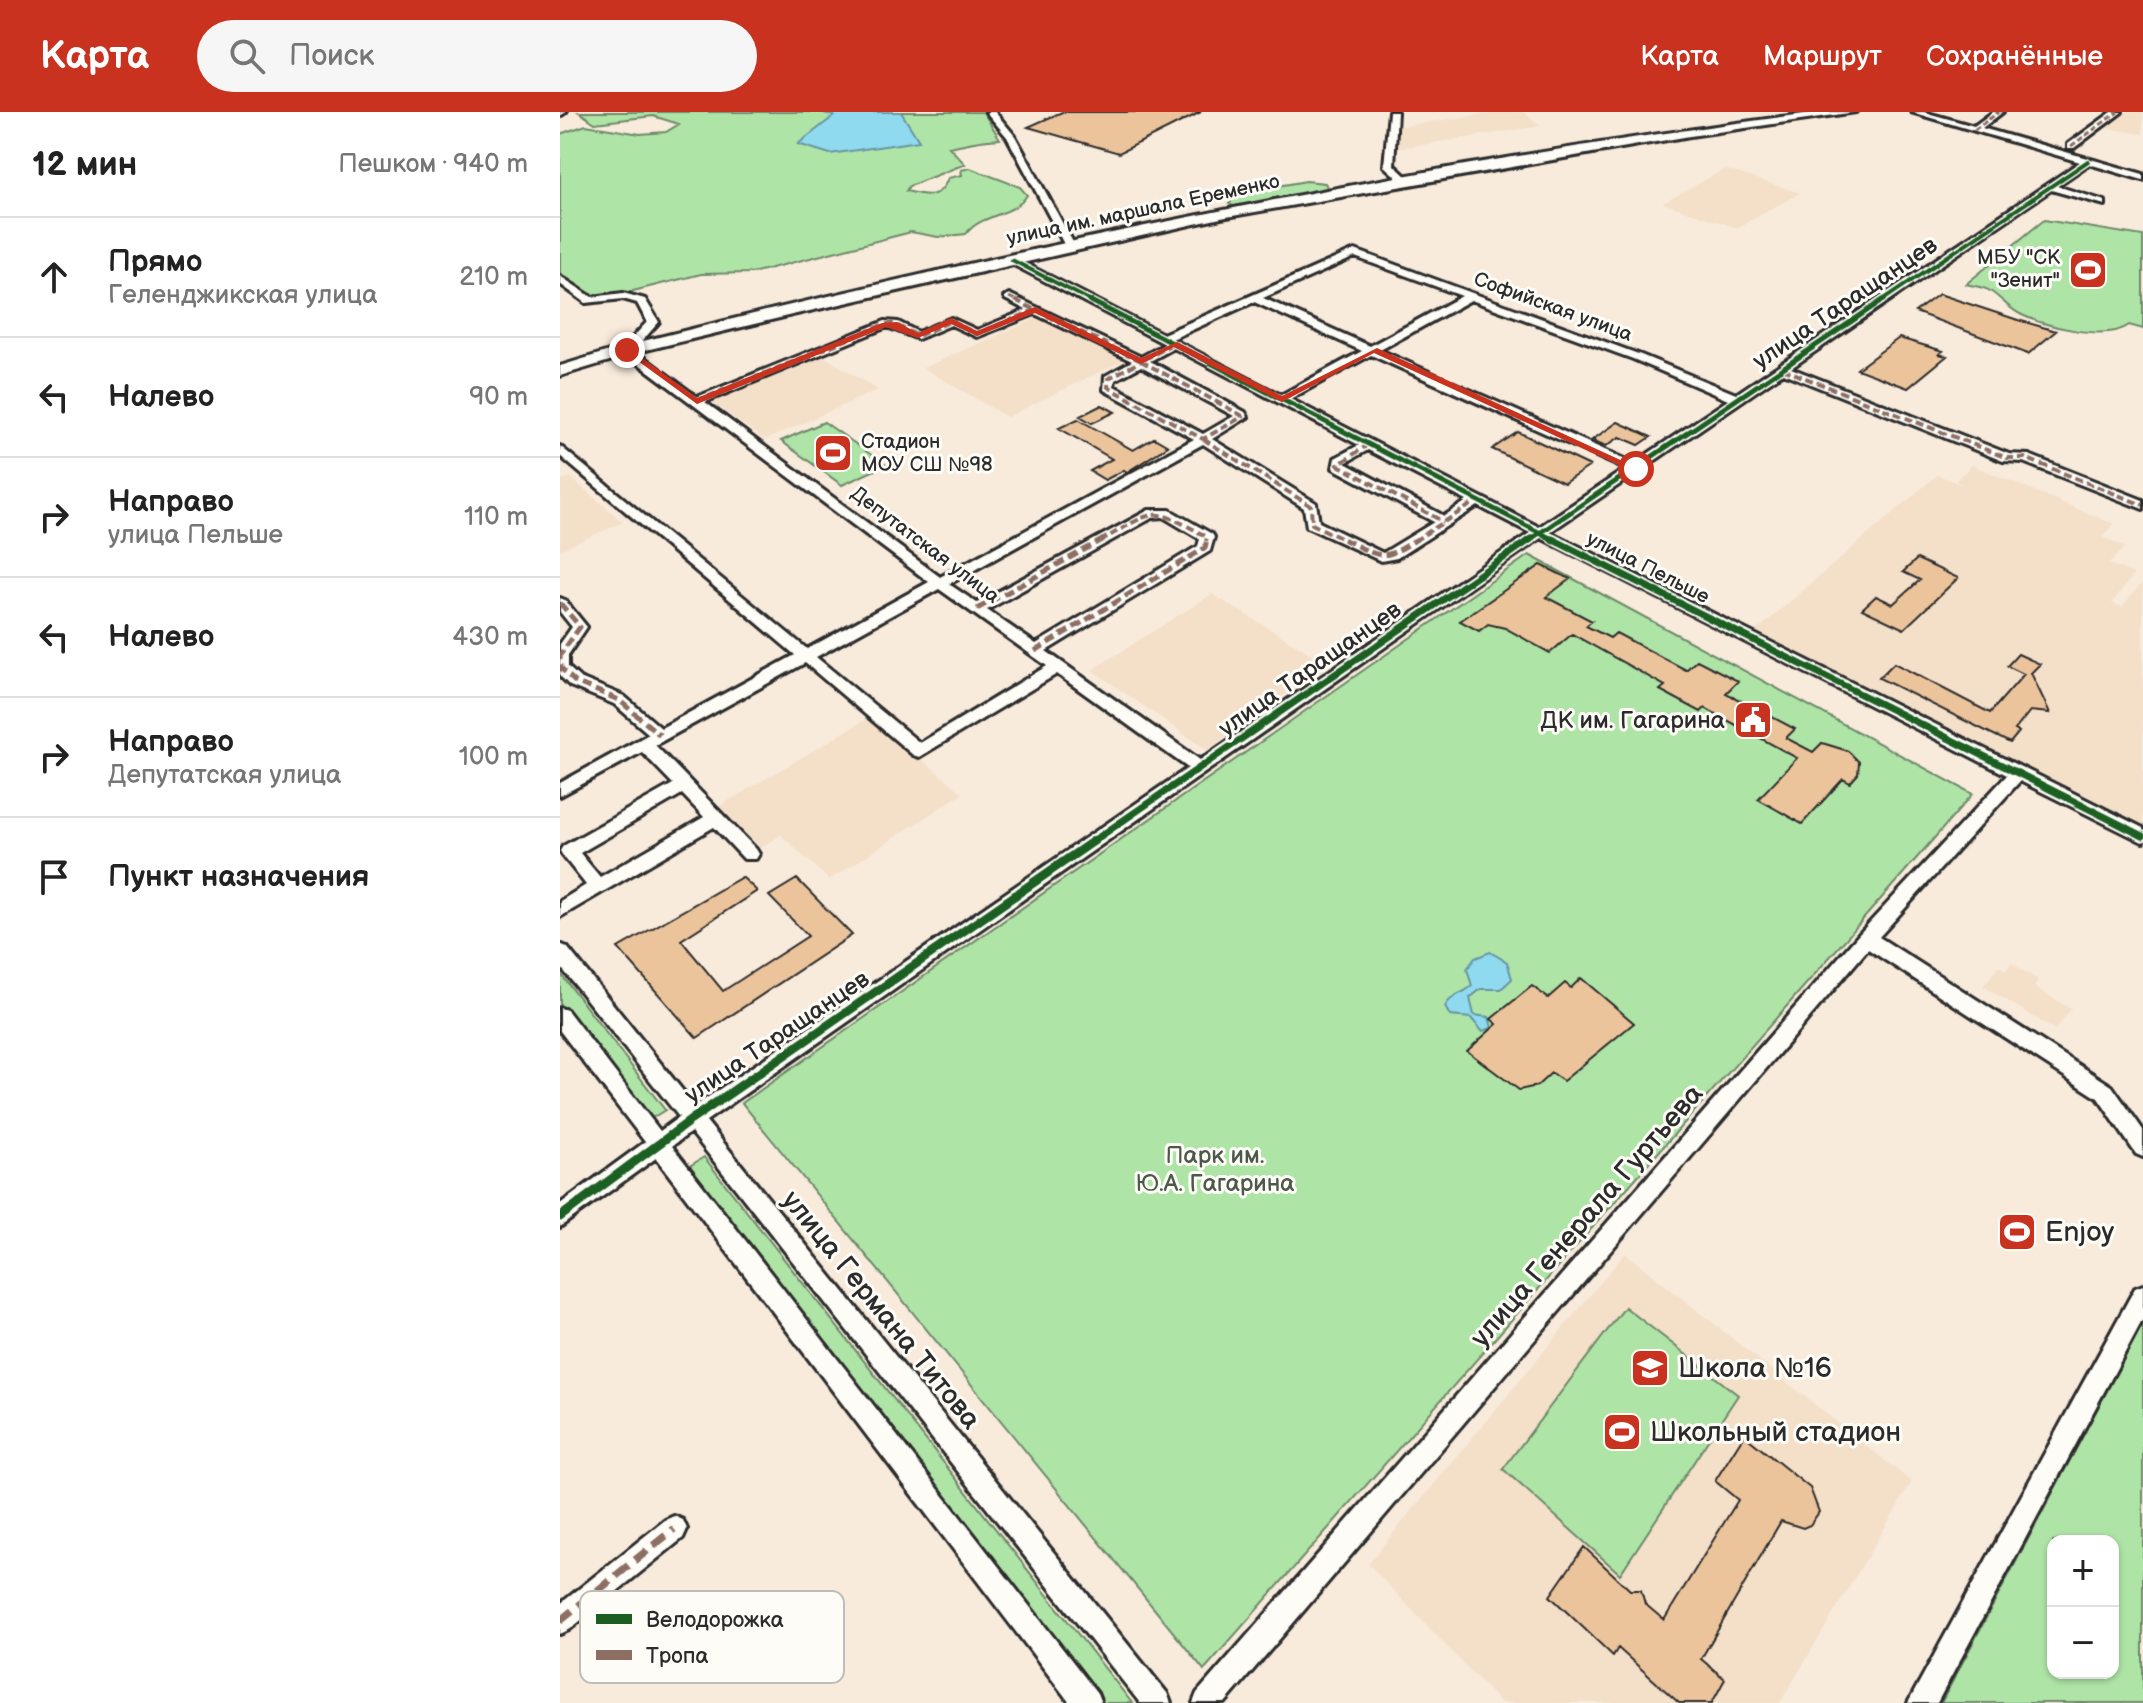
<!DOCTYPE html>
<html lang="ru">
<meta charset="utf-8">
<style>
:root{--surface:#fff;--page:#f6f6f6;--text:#222;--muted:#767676;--line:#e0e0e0;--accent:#c8321e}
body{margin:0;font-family:"Balsamiq Sans",sans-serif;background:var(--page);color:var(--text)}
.controls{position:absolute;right:24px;bottom:24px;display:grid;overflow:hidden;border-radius:16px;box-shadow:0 2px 6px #0004}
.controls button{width:72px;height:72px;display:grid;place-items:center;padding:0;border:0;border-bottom:2px solid var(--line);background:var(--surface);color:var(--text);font:40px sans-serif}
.stop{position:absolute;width:24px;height:24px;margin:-18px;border:6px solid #c8321e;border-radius:50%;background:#fff}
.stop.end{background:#c8321e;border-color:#fff;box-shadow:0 2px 8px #0008}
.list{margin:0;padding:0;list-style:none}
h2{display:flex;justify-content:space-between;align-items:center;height:104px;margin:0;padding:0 32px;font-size:34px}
h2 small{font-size:26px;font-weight:400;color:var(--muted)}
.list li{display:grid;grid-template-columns:52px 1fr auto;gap:24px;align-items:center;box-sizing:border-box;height:120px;padding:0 32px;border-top:2px solid var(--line)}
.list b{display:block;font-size:30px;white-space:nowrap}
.list p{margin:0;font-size:26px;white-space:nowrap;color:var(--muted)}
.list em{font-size:26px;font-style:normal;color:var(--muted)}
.icon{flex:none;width:44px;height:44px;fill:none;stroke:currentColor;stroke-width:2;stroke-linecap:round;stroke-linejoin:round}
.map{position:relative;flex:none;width:1583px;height:1591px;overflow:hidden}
header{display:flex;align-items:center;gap:48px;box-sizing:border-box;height:112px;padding:0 40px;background:var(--accent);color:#fff}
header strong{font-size:38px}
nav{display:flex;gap:44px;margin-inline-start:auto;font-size:28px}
.search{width:560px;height:72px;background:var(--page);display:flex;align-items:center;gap:20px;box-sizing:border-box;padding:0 28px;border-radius:44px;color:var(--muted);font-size:30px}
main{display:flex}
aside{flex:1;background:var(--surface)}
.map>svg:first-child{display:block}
.built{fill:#f4dfc9}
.green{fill:#afe4a7;stroke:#6d8869;stroke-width:2;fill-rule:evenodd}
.water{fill:#8fdaef;stroke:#6794a1;stroke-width:2}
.building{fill:#ecc49c;stroke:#2b2b2b;stroke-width:2}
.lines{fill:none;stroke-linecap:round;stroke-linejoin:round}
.minor-casing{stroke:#2b2b2b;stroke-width:6}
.highway-casing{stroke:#2b2b2b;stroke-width:6}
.minor{fill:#fdfcf7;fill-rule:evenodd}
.highway{fill:#fdfcf7;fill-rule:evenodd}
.quiet-far3{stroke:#8d6e63;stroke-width:3;stroke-dasharray:6 3;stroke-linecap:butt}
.quiet-far2{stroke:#8d6e63;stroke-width:4;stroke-dasharray:8 4;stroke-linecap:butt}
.quiet-far1{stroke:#8d6e63;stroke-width:5;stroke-dasharray:10 5;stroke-linecap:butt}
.quiet{stroke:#8d6e63;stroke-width:8;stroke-dasharray:16 8;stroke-linecap:butt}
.cycleway-far3-casing{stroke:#fdfcf7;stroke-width:7}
.cycleway-far2-casing{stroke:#fdfcf7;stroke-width:8}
.cycleway-far1-casing{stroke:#fdfcf7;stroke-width:11}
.cycleway-casing{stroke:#fdfcf7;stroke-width:14}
.cycleway-far3{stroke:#1b5e20;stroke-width:4}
.cycleway-far2{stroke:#1b5e20;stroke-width:5}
.cycleway-far1{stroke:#1b5e20;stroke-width:7}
.cycleway{stroke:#1b5e20;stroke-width:9}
.route{fill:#c8321e}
.labels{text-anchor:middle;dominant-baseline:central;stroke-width:6;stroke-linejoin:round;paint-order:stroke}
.far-street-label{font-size:20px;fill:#2b2b2b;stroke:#fdfcf7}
.far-poi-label{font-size:20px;fill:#2b2b2b;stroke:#fdfcf7;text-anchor:end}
.street-label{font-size:24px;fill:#2b2b2b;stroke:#fdfcf7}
.poi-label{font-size:24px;fill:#2b2b2b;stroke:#fdfcf7;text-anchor:end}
.park-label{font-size:24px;fill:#4c594a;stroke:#fdfcf7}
.near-street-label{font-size:28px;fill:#2b2b2b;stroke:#fdfcf7}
.near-poi-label{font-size:28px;fill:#2b2b2b;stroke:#fdfcf7;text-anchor:start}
.key{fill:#fdfcf7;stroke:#bebdba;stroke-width:2}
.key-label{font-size:22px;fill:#2b2b2b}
</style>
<header>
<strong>Карта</strong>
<div class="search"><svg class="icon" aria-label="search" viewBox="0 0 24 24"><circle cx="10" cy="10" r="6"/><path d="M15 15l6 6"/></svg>Поиск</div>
<nav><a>Карта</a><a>Маршрут</a><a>Сохранённые</a></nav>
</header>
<main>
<aside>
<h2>12 мин<small>Пешком · 940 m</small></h2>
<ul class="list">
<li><svg class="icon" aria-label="ahead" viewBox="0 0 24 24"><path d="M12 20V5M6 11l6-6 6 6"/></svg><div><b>Прямо</b><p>Геленджикская улица</p></div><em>210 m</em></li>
<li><svg class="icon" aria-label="left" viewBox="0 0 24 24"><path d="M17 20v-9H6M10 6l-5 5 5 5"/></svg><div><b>Налево</b></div><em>90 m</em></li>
<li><svg class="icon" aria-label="right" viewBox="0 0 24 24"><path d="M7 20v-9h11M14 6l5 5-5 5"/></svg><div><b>Направо</b><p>улица Пельше</p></div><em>110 m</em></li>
<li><svg class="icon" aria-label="left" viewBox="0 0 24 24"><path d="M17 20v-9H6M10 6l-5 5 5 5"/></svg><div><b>Налево</b></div><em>430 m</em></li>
<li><svg class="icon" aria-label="right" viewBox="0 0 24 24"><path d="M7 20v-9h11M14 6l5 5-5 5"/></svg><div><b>Направо</b><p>Депутатская улица</p></div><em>100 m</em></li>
<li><svg class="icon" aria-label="arrive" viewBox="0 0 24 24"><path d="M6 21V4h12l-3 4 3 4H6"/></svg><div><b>Пункт назначения</b></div></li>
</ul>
</aside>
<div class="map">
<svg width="1583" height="1591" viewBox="0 0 1583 1591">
<rect width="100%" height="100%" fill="#f8ebdc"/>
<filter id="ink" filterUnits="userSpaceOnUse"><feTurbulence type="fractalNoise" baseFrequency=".0125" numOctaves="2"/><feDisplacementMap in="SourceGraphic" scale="16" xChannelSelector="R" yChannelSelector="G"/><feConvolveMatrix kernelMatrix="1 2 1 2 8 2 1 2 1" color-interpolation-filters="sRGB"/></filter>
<g filter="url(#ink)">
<path class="built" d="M938,0H963L981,14L835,37L836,15Z
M1562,0H1583V22L1540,15Z
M1165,57L1240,81L1177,116L1103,91Z
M484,203L566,247L447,305L363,256Z
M263,244L318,278L205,328L152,290Z
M1412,353L1554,412L1542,425L1565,435L1549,452L1574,462L1552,491L1562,495L1583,470V715L1196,519L1377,363L1408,375L1395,369Z
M10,365L63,410L0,438V369Z
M652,482L768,552L647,638L532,558Z
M310,605L403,681L269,768L221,723L200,736L158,695Z
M1451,851L1478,868L1474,875L1511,897L1495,918L1423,874L1439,854L1446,858Z
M1065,1141L1352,1370L1220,1591H941L808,1452Z"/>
<path class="green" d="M19,0H423L440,27C419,28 409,31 389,35L405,52L349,74L346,79C366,84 380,88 388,66L402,63L401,58L410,56L460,75L467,83C454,105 421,101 406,122L378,125L351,120L192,161L141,162L61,182L26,186L0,167V22L26,13L80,22L106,20L119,12L93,4L35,11Z
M746,69L765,71L768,77L675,95L669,92L678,81Z
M1484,108L1583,124V217L1569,213C1547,230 1483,214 1460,202C1448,196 1441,186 1430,179C1425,175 1413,174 1406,172Z
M264,310L326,353L282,373L221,329Z
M969,443L1413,682L644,1558L182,991Z
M0,861L105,998L89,1008L0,892Z
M144,1045L572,1591H541L128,1055Z
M1065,1195L1178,1283L1060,1462L943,1357Z
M1583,1211V1591H1381ZM1553,1429V1561H1493V1429Z"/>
<path class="water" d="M261,0H341L359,29L270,42L238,32L274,4Z
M930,840L947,850L952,867L941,877H921L910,886L914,903L929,905L932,916L922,919L911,906L890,904L885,895C890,883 903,882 912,874L907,857L915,846Z"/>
<path class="building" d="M502,0H641L559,41L468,15Z
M1379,182L1458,208L1496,219L1468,242L1355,200Z
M1339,226L1383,239L1379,242L1387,244L1348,276L1297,257Z
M542,293L555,300L532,311L520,304Z
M518,307L573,338L594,326L608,334L567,360L564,358L545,368L530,359L552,347L499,316Z
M1058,310L1091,325L1079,333L1060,325L1046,334L1032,328Z
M958,320L1030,354L1004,371L932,337Z
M1357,447L1398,466L1344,517L1302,497L1316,484L1333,492L1360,468L1343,460Z
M981,453L1010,467L986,485L1032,509L1026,514L1050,526L1056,521L1126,558L1137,548L1178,569L1166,581L1235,617L1226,626L1253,640L1262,631L1288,639L1299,650L1298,662L1290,671L1283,667L1242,712L1198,687L1237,646L1145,596L1141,600L1100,578L1105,574L1012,522L990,541L945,516L928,512L919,519L900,509Z
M1458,542L1480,552L1471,561L1490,601L1470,599L1455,618L1459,620L1450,631L1319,566L1334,551L1430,601L1464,562L1447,554Z
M182,765L197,779L121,828L163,879L248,824L209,784L237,767L292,823L137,926L58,836Z
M1021,866L1074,911L1003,969L991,961L977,974L959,978L907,939L937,912L931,907L972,874L988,886L1005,871L1011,876Z
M1184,1323L1250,1376L1259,1400L1250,1413L1243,1416L1221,1409L1141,1547L1165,1567L1152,1591H1119L1058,1536L1053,1544L990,1484L1024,1435L1070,1478H1081L1085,1492L1104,1508L1178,1388L1155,1369Z"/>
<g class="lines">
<defs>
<path id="minor" d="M0,0H6L0,4Z
M426,0H435L455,24L515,134L514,136L505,134L447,25Z
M829,0H837L834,53L848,66V70H842L824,54Z
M1351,0H1364L1414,14L1433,0H1443L1422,16L1583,62V68L1529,52L1497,74L1545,89V93L1491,78L1231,256L1449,342L1469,343L1583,388V397L1463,350L1443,349L1223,261L990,420L1583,716V730L1460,669L1319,825L1552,974L1583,1018V1045L1576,1042L1538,986L1308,837L665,1591H633L637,1581L1300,821L1447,663L981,426L146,1009L607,1581L611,1591H580L131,1020L112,1034L537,1581L541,1591H510L96,1046L0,1115V1092L85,1030L0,919V896L7,898L100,1019L119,1005L0,854V832L7,835L135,994L628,656L497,562L359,645L353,643L245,551L95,633L196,737L199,742L196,747H184L154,715L0,805V789L26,773L3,744L0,739L3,734L113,672L82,640L0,684V671L89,622L54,592L10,574L0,564V532L12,515L0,500V486L5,488L27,515L8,543V555L20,566L64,584L101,616L235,543L0,344V334L247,537L369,470L63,240V236L87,210L77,191L63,187L26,191L0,172V164L32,185L63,181L85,187L99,210L74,238L137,285L325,209L338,210L358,220L391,206L417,218L466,198L445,187L444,185L449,182L581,245L605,232L448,150L447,148L452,145L603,222L795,138L1081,243L1176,282L1520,50ZM795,145L902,184L810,234L703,186ZM911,188L1073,247L1168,288L1074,351L820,238ZM694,190L802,239L721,283L612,227ZM475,202L572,249L545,264L544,278L634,327L380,465L145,290L327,215L358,227L391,213L417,225ZM614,236L799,333L775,346L773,356L874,410L823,441L759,410L756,391L652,327L688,305L685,300L590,249ZM811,243L1065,357L979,415L730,287ZM581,254L674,304L643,322L554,274L555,268ZM643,332L744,396L747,415L821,449L837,446L918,394L970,421L640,648L486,539L650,439L654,425L652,422L610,398H589L417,491L389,472ZM808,338L907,389L884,404L785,351ZM603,405L640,427L638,434L476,532L427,498L592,406ZM379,477L487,554L360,631L256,545ZM122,682L144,705L40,765L20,741Z
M1552,0H1562L1514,36H1508V32Z
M1583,1173V1207L1377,1591H1348L1575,1176Z
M114,1404L123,1408L127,1417L123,1426L9,1518L0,1522V1492L105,1408Z"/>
<path id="highway" d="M1260,0H1296L1130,24L661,106L232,203L86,238L0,264V254L75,231C465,134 861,50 1260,0Z"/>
</defs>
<use href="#minor" class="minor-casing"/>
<use href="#highway" class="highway-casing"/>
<use href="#minor" class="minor"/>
<use href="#highway" class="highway"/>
<path class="quiet-far3" d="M1414,18L1439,0
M1511,34L1558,0
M449,185L459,190"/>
<path class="quiet-far2" d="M455,188L581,249L614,232
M581,249L681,303L682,305L643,327L548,275L549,266Z
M1223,257L1447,346H1465L1583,393
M137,289L325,212H334L358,224L391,209L417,222L475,198
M643,327L751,394L752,412L787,429
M809,332L778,353L884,410
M540,429C597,398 589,392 647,425L646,429
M854,429L917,389"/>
<path class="quiet-far1" d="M783,427C822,445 820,451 857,427
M0,491L20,515L0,543L1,556L15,570L59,588L100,623
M417,497L544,427
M475,539L645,436L647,427"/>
<path class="quiet" d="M0,1509L114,1417"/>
<defs>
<path id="cycleway-far3" d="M452,148L533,190
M1320,190L1528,49"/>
<path id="cycleway-far2" d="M529,188L996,429
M968,429L1323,188"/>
<path id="cycleway-far1" d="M992,427L1583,724
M532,730L971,427"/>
<path id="cycleway" d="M0,1105L131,1008L535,728"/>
</defs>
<use href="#cycleway-far3" class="cycleway-far3-casing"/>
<use href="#cycleway-far2" class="cycleway-far2-casing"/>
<use href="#cycleway-far1" class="cycleway-far1-casing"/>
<use href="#cycleway" class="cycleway-casing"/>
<use href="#cycleway-far3" class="cycleway-far3"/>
<use href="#cycleway-far2" class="cycleway-far2"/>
<use href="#cycleway-far1" class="cycleway-far1"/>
<use href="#cycleway" class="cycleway"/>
</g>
</g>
<path class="route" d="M475,195L581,246L617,230L722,284L817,236L1080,357L1072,359L814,241L722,290L614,235L581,252L475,201L417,224L391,212L358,226L326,215L137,292L63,238L70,237L137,286L322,211L337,210L358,221L391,206L417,219Z"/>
<defs>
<symbol id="stadium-square" viewBox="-11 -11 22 22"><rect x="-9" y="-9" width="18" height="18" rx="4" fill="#c8321e" stroke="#fdfcf7"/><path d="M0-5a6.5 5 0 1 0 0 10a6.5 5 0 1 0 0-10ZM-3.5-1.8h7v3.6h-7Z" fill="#fff"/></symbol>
<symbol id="civic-square" viewBox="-11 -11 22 22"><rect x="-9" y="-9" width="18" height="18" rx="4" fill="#c8321e" stroke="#fdfcf7"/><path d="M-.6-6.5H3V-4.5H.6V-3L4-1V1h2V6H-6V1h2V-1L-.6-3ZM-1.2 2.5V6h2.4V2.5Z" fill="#fff"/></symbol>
<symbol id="school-square" viewBox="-11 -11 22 22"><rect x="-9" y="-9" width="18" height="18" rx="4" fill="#c8321e" stroke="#fdfcf7"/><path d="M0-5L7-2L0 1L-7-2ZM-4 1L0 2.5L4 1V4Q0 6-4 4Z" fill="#fff"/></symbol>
</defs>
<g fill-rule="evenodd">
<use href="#stadium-square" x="1506" y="136" width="44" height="44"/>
<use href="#stadium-square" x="251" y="319" width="44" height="44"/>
<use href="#civic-square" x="1171" y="586" width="44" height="44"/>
<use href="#stadium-square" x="1435" y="1098" width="44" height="44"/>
<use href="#school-square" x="1068" y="1234" width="44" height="44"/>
<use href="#stadium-square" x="1040" y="1298" width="44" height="44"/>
</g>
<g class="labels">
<g class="far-street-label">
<text transform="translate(583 98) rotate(-12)">улица им. маршала Еременко</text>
<text transform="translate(993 195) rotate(20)">Софийская улица</text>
<text transform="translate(365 433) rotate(37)">Депутатская улица</text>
<text transform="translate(1088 456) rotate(27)">улица Пельше</text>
</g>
<g class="far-poi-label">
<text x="1500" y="146">МБУ "СК<tspan x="1500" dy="23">"Зенит"</tspan></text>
<text x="301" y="330" text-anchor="start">Стадион<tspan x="301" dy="23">МОУ СШ №98</tspan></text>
</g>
<g class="street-label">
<text transform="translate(1285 191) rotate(-34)">улица Таращанцев</text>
<text transform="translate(750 557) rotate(-35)">улица Таращанцев</text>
<text transform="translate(217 925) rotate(-34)">улица Таращанцев</text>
</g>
<g class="poi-label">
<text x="1165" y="608">ДК им. Гагарина</text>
</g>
<g class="park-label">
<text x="655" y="1043">Парк им.<tspan x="655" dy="28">Ю.А. Гагарина</tspan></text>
</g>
<g class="near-street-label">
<text transform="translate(1027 1104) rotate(-49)">улица Генерала Гуртьева</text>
<text transform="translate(321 1198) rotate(51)">улица Германа Титова</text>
</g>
<g class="near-poi-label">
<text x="1485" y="1120">Enjoy</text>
<text x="1118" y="1256">Школа №16</text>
<text x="1090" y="1320">Школьный стадион</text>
</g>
</g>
<rect x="20" y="1479" width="264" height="92" rx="12" class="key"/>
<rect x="36" y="1502" width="36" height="10" fill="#1b5e20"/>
<rect x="36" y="1538" width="36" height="10" fill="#8d6e63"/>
<g class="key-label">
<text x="86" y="1515">Велодорожка</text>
<text x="86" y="1551">Тропа</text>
</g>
</svg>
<div class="controls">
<button>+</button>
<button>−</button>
</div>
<div class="stop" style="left:1076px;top:357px"></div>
<div class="stop end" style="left:67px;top:238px"></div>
</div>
</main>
